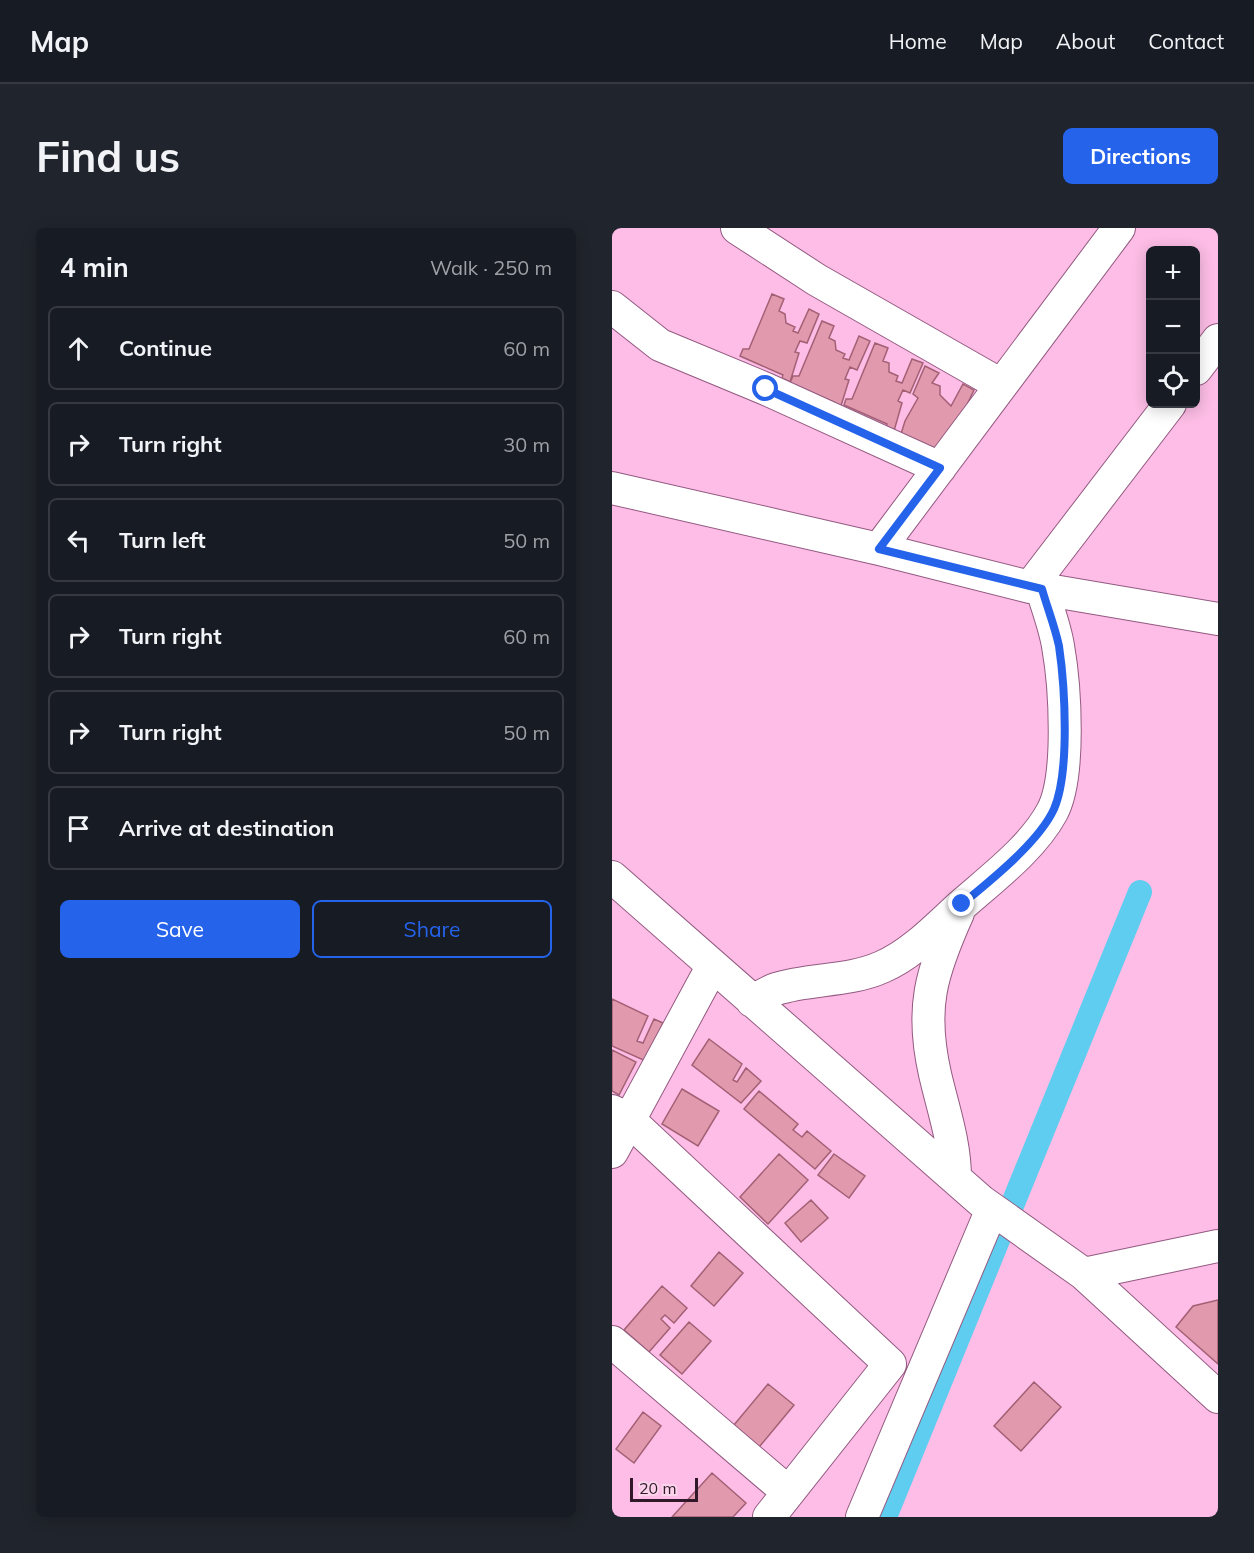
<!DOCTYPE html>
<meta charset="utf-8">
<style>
:root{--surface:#171b24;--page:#20242c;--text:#f1f3f6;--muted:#9ea1a6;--line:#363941;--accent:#2563eb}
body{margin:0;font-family:Mulish,sans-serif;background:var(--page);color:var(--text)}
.controls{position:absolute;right:18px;top:18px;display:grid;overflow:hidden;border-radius:9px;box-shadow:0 3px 15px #0003}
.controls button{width:54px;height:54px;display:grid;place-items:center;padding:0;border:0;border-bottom:2px solid var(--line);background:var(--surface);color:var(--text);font:30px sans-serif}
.scale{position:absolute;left:18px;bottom:15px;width:68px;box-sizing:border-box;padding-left:6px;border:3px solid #311929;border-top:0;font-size:16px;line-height:21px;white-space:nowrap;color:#311929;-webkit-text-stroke:4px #fbd4ec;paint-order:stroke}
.stop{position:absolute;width:18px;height:18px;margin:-14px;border:4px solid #2563eb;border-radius:50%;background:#fff}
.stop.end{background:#2563eb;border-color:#fff;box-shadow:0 2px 6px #0008}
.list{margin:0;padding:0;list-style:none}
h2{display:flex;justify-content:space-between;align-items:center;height:78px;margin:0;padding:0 24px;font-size:26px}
h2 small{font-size:20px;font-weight:400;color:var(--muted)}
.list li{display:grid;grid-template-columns:39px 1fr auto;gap:18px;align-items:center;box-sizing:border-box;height:84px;margin:0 12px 12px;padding:0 12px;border:2px solid var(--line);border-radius:9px}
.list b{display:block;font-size:22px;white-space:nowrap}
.list em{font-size:20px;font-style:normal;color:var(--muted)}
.actions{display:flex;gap:12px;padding:18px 24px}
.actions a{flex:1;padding:14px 0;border:2px solid var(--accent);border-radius:9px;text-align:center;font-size:21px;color:var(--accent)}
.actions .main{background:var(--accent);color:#fff}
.icon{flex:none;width:33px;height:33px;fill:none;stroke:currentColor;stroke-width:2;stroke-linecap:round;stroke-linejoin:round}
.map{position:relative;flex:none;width:606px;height:1289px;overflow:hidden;border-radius:9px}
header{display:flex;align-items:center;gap:36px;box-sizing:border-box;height:84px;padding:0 30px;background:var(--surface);border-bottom:2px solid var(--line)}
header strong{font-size:28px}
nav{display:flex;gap:33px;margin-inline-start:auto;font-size:21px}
.intro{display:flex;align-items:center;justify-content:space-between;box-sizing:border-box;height:144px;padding:0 36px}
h1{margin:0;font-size:42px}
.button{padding:15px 27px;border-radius:9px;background:var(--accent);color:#fff;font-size:21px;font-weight:700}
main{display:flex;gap:36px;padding:0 36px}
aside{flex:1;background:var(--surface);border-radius:9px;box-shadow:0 3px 15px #0003}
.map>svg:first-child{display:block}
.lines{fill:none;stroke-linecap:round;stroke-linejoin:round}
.canal{stroke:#5ecdef;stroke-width:24}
.building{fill:#e199ad;stroke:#a36074;stroke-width:1.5}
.minor-casing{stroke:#935a80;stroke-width:34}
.minor{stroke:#fff;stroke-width:32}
.route{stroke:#2563eb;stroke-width:8}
</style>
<header>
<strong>Map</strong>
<nav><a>Home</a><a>Map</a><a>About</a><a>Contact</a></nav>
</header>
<div class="intro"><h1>Find us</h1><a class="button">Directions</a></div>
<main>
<aside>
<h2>4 min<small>Walk · 250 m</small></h2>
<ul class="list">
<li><svg class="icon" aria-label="ahead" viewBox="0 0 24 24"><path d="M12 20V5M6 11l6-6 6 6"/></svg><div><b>Continue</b></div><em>60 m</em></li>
<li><svg class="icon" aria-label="right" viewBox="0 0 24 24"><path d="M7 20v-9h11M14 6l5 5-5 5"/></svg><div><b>Turn right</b></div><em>30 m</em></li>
<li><svg class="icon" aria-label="left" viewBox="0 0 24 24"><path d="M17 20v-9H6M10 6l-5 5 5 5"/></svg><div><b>Turn left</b></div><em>50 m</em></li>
<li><svg class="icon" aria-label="right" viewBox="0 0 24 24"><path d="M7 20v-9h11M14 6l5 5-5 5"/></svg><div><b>Turn right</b></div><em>60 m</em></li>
<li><svg class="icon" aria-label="right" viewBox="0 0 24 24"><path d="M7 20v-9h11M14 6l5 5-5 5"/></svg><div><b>Turn right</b></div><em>50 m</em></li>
<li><svg class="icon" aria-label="arrive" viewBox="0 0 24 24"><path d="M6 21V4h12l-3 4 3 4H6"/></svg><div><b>Arrive at destination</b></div></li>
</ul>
<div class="actions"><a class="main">Save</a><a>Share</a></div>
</aside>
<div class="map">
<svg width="606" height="1289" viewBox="0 0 606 1289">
<rect width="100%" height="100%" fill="#fdbde6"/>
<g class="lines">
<path class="canal" d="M273,1289L528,664"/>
</g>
<path class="building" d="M160,66L172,71L167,83L173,86L174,95L183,99L181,103L186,105L197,81L207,86L195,115L188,113L183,124L187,125L178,154L170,150L171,147L128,128L131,121H137Z
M210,93L222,98L217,110L223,113L224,122L233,126L231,130L237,132L247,108L258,113L245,142L238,139L233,151L237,152L228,181L220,177L222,174L178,155L181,148H187Z
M263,115L276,120L271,133L277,135V144L286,148L284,153L290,155L300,131L311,135L298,165L291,162L286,173L290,175L282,203L274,200L275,196L232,177L234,171H240Z
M313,138L327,145L320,155L328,158V167L339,178L351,156L362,162L336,216L322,227L289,206L293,193L306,170L301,166Z
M0,771L36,788L25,813L31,815L42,791L51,795L39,821L38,835L0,818Z
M97,811L130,836L121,852L125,854L134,840L149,853L129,875L80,837Z
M0,822L24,834L7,867L0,863Z
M70,861L107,883L86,918L50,896Z
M147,863L186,896L181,902L190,909L195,903L219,923L203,941L132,881Z
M167,926L196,952L156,996L128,969Z
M222,926L253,948L237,970L206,947Z
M199,972L216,990L189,1014L173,995Z
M107,1024L131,1045L102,1078L79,1058Z
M50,1058L75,1080L62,1095L53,1087L49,1091L58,1100L37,1124L12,1102Z
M606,1072V1136L564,1099L581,1078Z
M77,1094L99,1113L70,1146L48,1127Z
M422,1154L449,1179L409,1223L382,1198Z
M156,1156L182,1177L143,1224L117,1203Z
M31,1184L49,1198L22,1235L4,1221Z
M100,1245L134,1275L121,1289H60Z"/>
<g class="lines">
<defs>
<path id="minor" d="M125,0L205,52L389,157
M0,79L48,117L154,161L328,240
M584,141L606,112
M0,260L267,321L418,359L606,391
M267,321L507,0
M418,359L558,176
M0,649L369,973L472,1046L606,1169
M140,773C148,769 156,764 164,761C199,750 236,754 270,739C302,725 327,697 352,675C383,648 421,619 440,584C459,549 453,457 446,418C443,399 435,379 430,361
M0,883L16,891L278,1136L157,1289
M0,924L100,739
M343,950C343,914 331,881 323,846C308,780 319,745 346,685
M472,1046L606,1018
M0,1114L176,1264
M250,1289L380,981"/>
</defs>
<use href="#minor" class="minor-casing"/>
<use href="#minor" class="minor"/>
</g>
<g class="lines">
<path class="route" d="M154,161L328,240L267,321L430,361C435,379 443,399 447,418C453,459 458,544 442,581C427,614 378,653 350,676"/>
</g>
</svg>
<div class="controls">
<button>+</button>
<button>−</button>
<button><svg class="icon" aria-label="locate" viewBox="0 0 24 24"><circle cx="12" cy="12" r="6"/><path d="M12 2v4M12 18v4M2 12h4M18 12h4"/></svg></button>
</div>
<div class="scale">20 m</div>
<div class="stop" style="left:154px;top:161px"></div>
<div class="stop end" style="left:350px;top:676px"></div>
</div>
</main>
